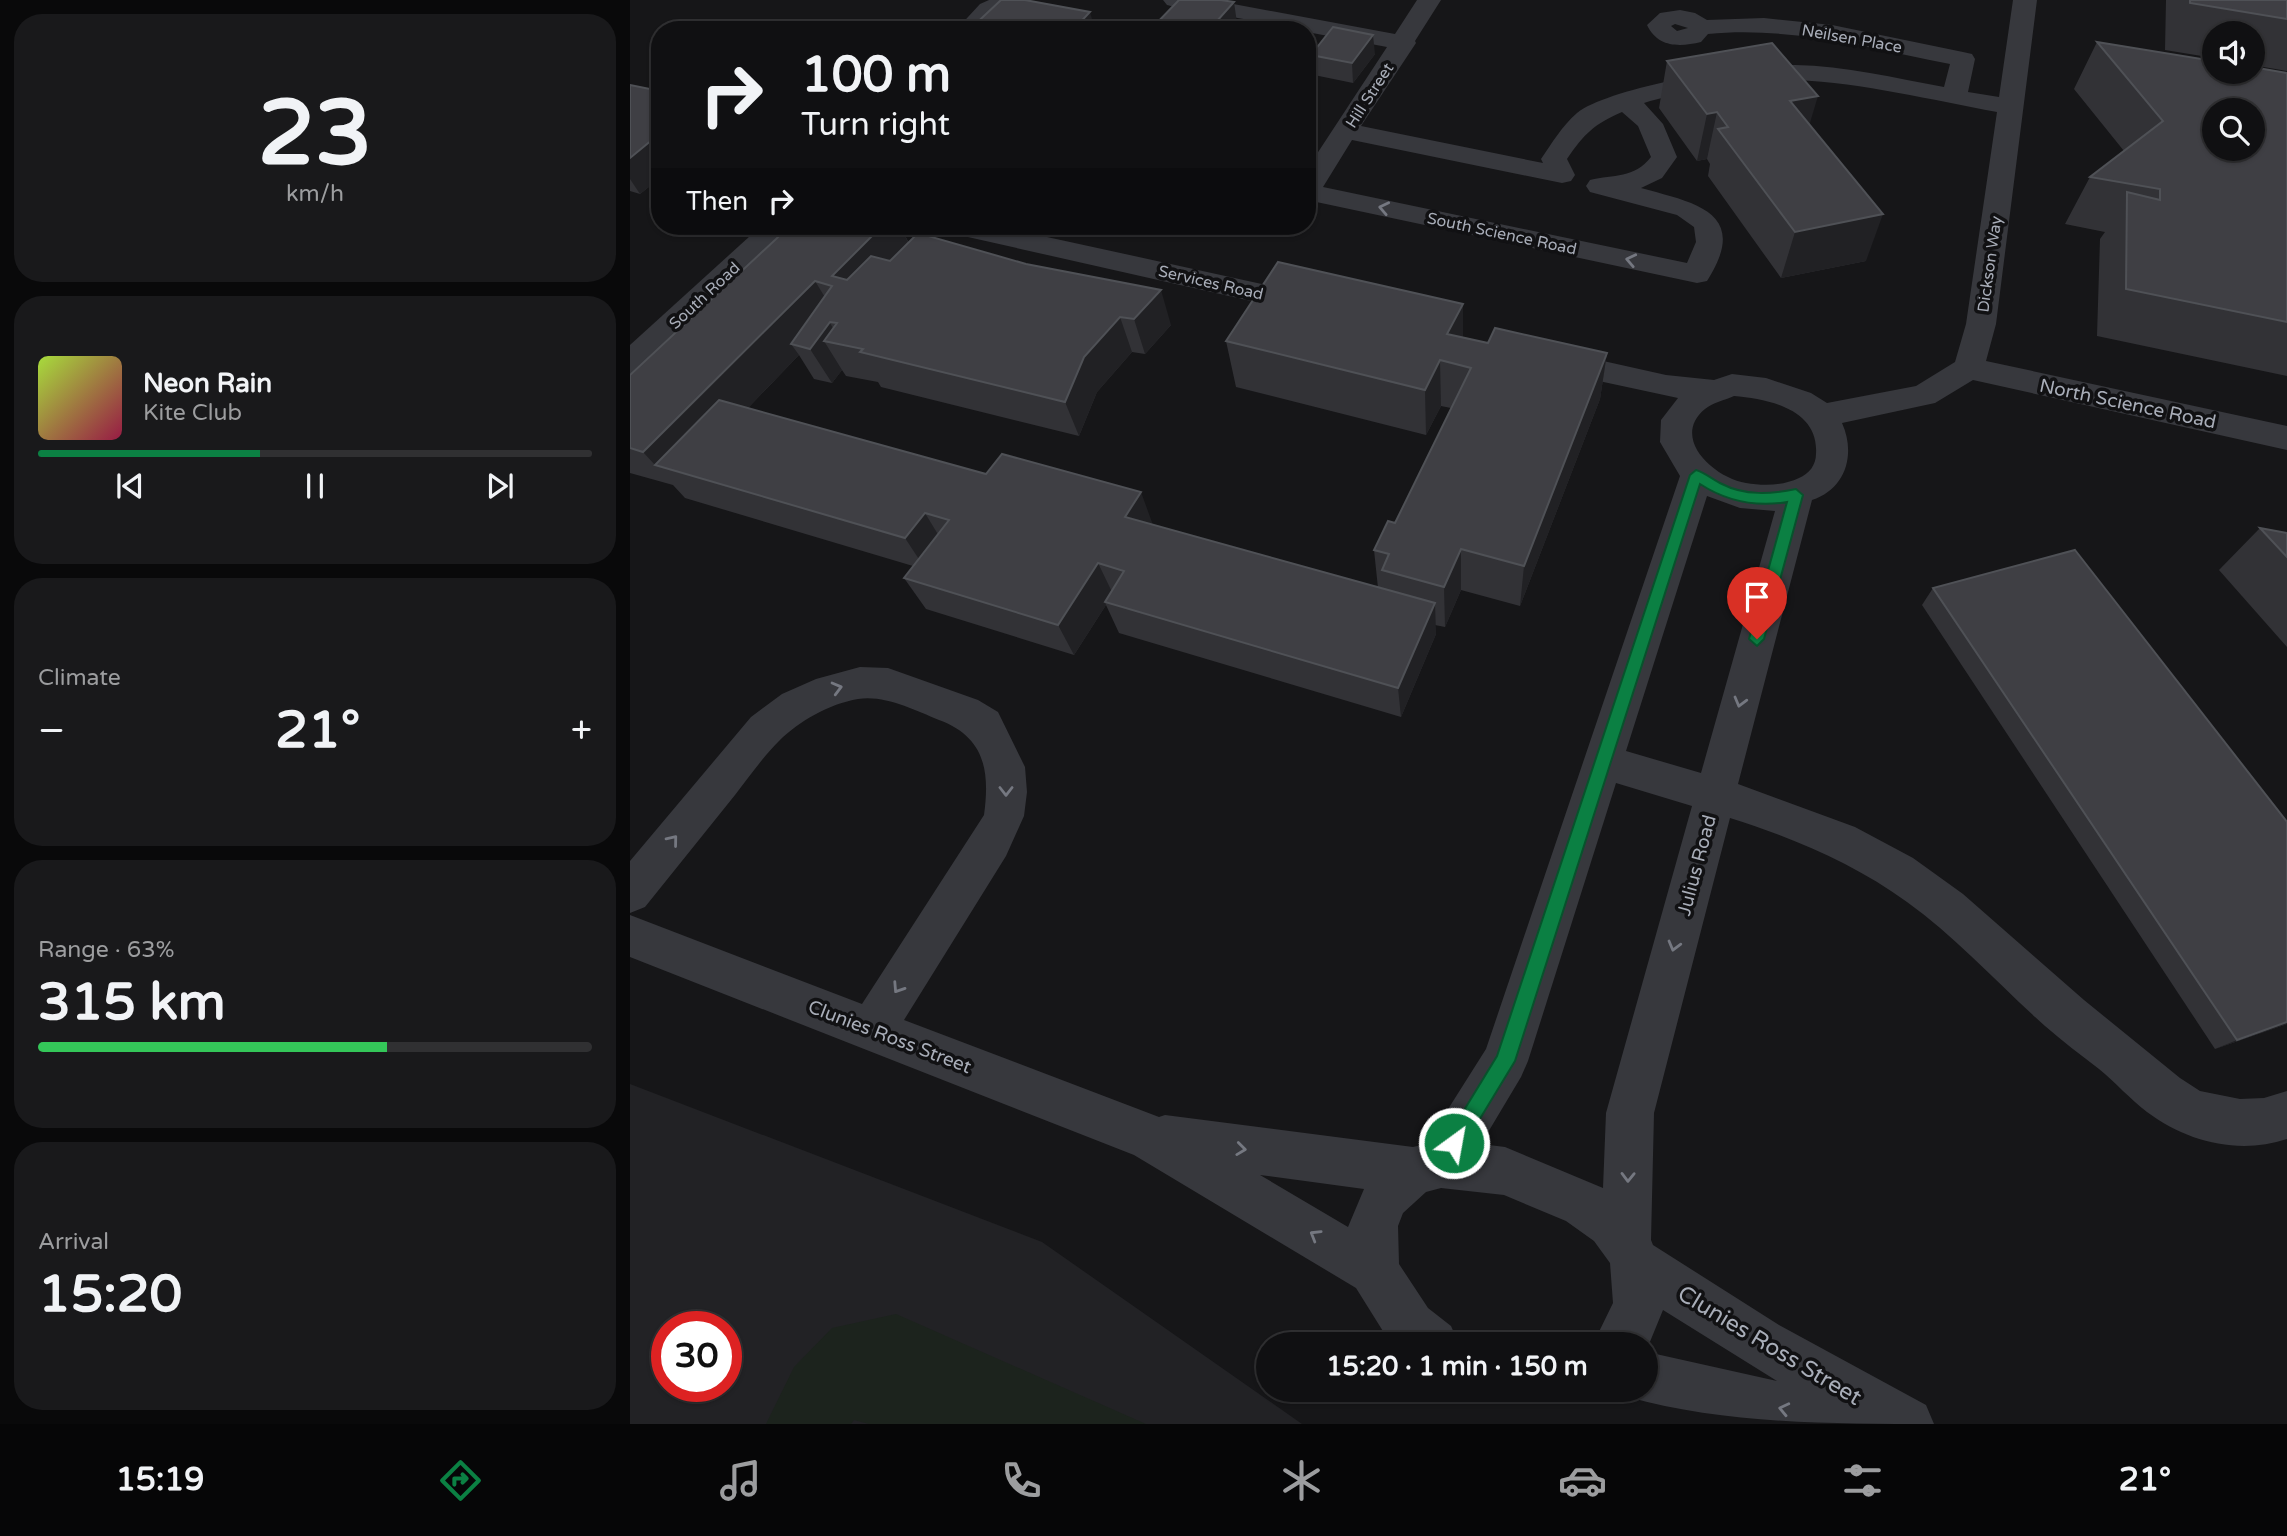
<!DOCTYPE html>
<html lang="en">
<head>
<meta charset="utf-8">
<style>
  body { margin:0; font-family:"Varela Round",sans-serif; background:#19191b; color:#f1f3f6; height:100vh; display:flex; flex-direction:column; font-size:26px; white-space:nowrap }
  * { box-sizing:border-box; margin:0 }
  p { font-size:23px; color:#9c9d9f }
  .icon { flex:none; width:38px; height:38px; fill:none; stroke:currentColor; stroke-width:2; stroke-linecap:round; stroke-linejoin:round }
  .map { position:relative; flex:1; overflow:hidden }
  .drawer { display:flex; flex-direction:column; gap:14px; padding:14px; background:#09090a; width:630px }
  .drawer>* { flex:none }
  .banner { position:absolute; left:21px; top:21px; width:665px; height:214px; border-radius:28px; box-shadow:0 2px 5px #0004,0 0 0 2px #303032; background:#101012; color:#f1f3f6; overflow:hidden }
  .fabs { position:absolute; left:1572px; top:21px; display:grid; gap:14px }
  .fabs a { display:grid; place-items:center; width:63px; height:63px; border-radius:50%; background:#101012; box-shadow:0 2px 5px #0004,0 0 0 2px #303032; font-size:35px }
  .speed { position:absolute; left:21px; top:1311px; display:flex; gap:14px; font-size:35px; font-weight:700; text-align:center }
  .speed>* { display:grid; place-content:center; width:91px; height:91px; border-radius:50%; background:#101012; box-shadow:0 2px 5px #0004,0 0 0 2px #303032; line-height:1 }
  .speed .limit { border:10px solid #d22; background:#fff; color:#111 }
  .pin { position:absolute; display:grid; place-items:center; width:60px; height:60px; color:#fff; margin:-72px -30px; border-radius:50% 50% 50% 0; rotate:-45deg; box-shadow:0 0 7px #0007 }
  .pin .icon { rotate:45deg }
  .me { position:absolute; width:77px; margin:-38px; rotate:32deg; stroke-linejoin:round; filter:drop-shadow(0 0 5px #0008) }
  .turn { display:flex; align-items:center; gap:24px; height:147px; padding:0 35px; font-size:32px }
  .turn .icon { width:91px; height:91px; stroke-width:2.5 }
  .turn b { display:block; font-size:49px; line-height:60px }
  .then { display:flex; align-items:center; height:66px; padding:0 35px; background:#0003; gap:14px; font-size:26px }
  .big { font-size:52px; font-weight:800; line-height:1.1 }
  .drawer .tile { flex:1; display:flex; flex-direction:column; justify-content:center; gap:10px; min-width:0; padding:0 24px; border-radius:28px; background:#19191b }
  .drawer .dial { align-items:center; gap:0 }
  .dial b { font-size:91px; line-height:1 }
  .song { display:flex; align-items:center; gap:21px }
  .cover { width:84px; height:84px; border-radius:10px; background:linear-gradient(135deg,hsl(80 70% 55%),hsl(340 70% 35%)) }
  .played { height:7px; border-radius:4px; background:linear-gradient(90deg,#0b8043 40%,#303032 40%) }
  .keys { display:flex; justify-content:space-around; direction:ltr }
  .heat { display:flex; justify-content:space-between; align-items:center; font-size:38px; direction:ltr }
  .charge { height:10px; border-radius:5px; background:linear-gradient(90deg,#34c759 63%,#303032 0) }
  .trip { position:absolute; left:626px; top:1332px; width:402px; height:70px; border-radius:35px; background:#101012; box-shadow:0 2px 5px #0004,0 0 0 2px #303032; font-weight:800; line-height:70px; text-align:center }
  .tab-bar { display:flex; height:112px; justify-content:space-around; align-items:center; background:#060607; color:#9c9d9f }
  .tab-bar .icon { width:49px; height:49px }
  .tab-bar .current { color:#0b8043 }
  .tab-bar b { font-size:32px; color:#f1f3f6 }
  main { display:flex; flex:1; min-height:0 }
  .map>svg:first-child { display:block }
  .built { fill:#222225; fill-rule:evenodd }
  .green { fill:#1c231d }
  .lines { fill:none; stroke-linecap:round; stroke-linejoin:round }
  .minor { fill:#37383d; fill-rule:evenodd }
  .wall { fill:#323236 }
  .shaded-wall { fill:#212124 }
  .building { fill:#3f3f44; stroke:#4f5156; stroke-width:2; fill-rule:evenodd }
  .oneway { stroke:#757881 }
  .route { fill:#0b8043; stroke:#07532c; stroke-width:2 }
  .labels { text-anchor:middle; stroke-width:7; stroke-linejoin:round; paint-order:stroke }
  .far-street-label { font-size:16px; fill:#a8adb8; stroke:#111113 }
  .street-label { font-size:19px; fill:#a8adb8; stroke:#111113 }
  .near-street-label { font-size:23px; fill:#a8adb8; stroke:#111113 }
</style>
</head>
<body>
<main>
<section class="drawer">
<div class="tile dial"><b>23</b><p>km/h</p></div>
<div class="tile">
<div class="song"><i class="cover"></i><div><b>Neon Rain</b><p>Kite Club</p></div></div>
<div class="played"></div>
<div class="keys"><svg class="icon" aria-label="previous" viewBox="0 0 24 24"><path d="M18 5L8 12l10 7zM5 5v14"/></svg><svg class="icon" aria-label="pause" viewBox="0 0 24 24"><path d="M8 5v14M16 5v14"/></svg><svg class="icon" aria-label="next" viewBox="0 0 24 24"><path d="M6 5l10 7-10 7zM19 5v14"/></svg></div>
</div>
<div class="tile"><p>Climate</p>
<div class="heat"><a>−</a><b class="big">21°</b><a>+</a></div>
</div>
<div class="tile"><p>Range · 63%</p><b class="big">315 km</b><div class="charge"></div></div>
<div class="tile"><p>Arrival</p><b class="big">15:20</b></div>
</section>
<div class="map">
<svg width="1657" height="1424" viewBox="0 0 1657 1424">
  <rect width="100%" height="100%" fill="#161618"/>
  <path class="built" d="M0,1084L412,1242L672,1424H0ZM37,1326H96V1386H37Z"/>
  <polygon class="green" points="266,1314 516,1424 239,1424 224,1420 221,1424 136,1424 164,1367 202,1328"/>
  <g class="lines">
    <g class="minor">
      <polygon points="359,0 391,0 387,5 366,14 351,30 326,30 350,4"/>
      <path d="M533,0H582L765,34L787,0H811L785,41L786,43L731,126L913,163L911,159C922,143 932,126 947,113C980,87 1122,63 1165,65C1215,66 1265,78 1314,87L1320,64C1240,48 1160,26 1078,34L1071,42C1050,47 1028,48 1017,25L1030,13L1050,10L1065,13L1077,20L1134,18L1202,25L1333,52L1342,54L1345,59L1338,92L1369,97L1383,0H1407L1366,324L1356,361L1657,426V450L1343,380L1305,403L1212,423C1226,454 1216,489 1182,500L1108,784L1225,827L1283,858L1333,894L1454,1000L1550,1078L1570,1091L1610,1099L1634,1098L1657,1091V1139C1609,1155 1557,1142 1517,1112C1500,1099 1486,1083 1469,1069C1451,1055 1432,1041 1415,1026C1369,985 1327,938 1277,902C1223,863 1163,838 1100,818L1024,1113L1021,1240L1023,1245L1149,1325L1296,1405L1304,1424C1203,1424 1094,1424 998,1397L995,1390H1017V1352L1147,1381L1033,1310L1017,1349V1344H963L983,1303L980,1263L964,1241L936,1221L874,1195L811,1188L796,1192L773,1213L768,1226L769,1264L798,1308L821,1326L829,1344H761L726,1288L504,1155L0,957V915L232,1004L354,815C360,771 355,737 309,720C284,710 256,695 228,699C199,704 169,721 149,741C133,757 119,777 105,795C75,832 45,870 15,907L0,913V861L121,717L152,694L186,679L230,667L258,668L348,700L368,712L395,767L397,792L394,816L376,856L274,1020L529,1117L535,1115L783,1147L796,1144L856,1049L1050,476L1030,442L1031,420L1048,398L913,369L909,361L913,353L924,350L1036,375L1084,380L1102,374L1136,378L1181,393L1197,403L1286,386L1325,362L1336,324L1367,112C1301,100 1234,83 1166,80C1128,78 1050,91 1014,103L1033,124L1047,157L1032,178L1011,188C1065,203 1121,212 1077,281L1067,283L677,200V169L757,47L677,32V30L545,7L537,5ZM1045,24L1058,28L1047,31L1041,26ZM992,112L1008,126L1021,157C1004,179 984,174 960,180L956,186L960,192L1047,215L1064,227L1066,242L1057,263L693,187L722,140L932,183L941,181L945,175L937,159C954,134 964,124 992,112ZM1104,396C1140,399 1189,410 1186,454C1186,465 1179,474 1169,478C1152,486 1133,486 1116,483C1084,478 1040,438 1075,409C1082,403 1095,400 1104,396ZM1077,496L1110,508L1145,511L1071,773L996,751ZM986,783L1062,806L976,1113L973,1188L875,1147L851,1144L891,1077L898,1061ZM630,1175L734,1189L718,1227Z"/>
      <polygon points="131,226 161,226 11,371 0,374 0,345"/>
      <polygon points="315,226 367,226 678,294 688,297 693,304 688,311 678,314 329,235 319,232"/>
    </g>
  </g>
  <g class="wall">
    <polygon points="1536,0 1657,0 1657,71 1622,65 1622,33 1584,33 1584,58 1535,50"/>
    <polygon points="1467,42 1657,73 1657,376 1467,336 1470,239 1475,232 1435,224 1460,177 1494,151 1444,89"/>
    <polygon points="745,54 723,83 684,75 681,55"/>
    <polygon points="1037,61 1180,125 1236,261 1151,278 1078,176 1080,164 1077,159 1067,161 1029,108"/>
    <polygon points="0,85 30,91 30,178 10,194 0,191"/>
    <polygon points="160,226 270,226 279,243 541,325 515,354 502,352 467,392 449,436 251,387 248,382 216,376 212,370 202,383 184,379 169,355 118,408 523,525 748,588 744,550 765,523 821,408 811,406 796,435 606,387 596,341 833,337 858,343 977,353 970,399 890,606 831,590 815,627 805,625 806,634 771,717 489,633 476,605 444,655 296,609 274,578 283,566 55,498 43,485 0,473 0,375"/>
    <polygon points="1630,528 1657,533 1657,647 1589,570"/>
    <polygon points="1303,588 1657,1024 1585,1049 1292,605"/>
  </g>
  <g class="shaded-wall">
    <polygon points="604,2 608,30 579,30"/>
    <polygon points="460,12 465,30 443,30"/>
    <polygon points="743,35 745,54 723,83 722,63"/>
    <polygon points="1188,96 1174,143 1160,101"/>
    <polygon points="1087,112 1077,159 1067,161 1077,114"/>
    <polygon points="28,135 30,137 30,178 10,194 0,179 0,158"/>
    <polygon points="1253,214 1236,261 1151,278 1165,232"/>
    <polygon points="252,226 270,226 282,250 222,311 202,276"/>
    <polygon points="185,281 207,317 200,323 213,345 194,341 212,370 202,383 180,349 161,344 169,355 54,474 25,465 13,452"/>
    <polygon points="531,290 541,325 515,354 504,319"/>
    <polygon points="833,304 833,350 817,334"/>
    <polygon points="490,317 502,352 467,392 449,436 435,402 454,357"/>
    <polygon points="977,353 970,399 890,606 894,566"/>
    <polygon points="810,360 811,406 796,435 795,390"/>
    <polygon points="511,492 523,525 495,517"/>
    <polygon points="295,513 315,546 296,570 275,538"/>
    <polygon points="831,549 831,590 815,627 814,587"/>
    <polygon points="468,563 483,594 475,602 476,605 444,655 428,625"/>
    <polygon points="805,603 806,634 771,717 768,688"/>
    <polygon points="1657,1022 1657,1024 1585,1049 1607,1040"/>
  </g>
  <g class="building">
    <polygon points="371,0 395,0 460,12 443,30 339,30"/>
    <polygon points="549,0 591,0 604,2 579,30 520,30"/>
    <polygon points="1560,0 1657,0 1657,19 1560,3"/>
    <polygon points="703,27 743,35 722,63 681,55"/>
    <path d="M1467,42L1584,61V72H1622V67L1657,73V322L1496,289L1497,192L1530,200V189L1460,177L1533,121ZM1584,110H1622V149H1584Z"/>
    <polygon points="1142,43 1188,96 1160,101 1253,214 1165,232 1088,129 1098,127 1087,112 1077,114 1037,61"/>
    <polygon points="0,85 30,91 30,135 28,135 0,158"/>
    <polygon points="160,226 252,226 202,276 217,280 241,256 260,261 288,233 396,264 531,290 504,319 490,317 454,357 435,402 230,352 233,349 194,341 207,323 200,322 180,349 161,344 202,286 185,281 13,452 0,448 0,375"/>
    <polygon points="648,262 833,304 817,334 858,343 865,328 977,353 894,566 831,549 814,587 752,570 759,554 744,550 758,521 765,523 841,368 810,360 795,390 596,341"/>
    <polygon points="89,400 356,474 372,454 511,492 495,517 805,603 768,688 475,602 494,571 468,563 428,625 274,578 319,520 295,513 275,538 25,465"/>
    <polygon points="1630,528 1657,533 1657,557"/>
    <polygon points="1445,550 1657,822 1657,1022 1607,1040 1303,588"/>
  </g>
  <defs><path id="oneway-chevron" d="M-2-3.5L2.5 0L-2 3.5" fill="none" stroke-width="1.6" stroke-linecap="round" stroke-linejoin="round" transform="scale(1.75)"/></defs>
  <g class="oneway">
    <use href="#oneway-chevron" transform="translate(754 208) rotate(-168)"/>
    <use href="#oneway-chevron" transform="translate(1001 260) rotate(-168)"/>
    <use href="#oneway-chevron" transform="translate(207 688) rotate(-15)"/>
    <use href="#oneway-chevron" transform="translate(1110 702) rotate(105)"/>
    <use href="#oneway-chevron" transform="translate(376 791) rotate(90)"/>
    <use href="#oneway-chevron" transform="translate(43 840) rotate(-51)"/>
    <use href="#oneway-chevron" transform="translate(1044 946) rotate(105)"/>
    <use href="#oneway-chevron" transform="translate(268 988) rotate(123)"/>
    <use href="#oneway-chevron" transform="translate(611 1149) rotate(7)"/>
    <use href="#oneway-chevron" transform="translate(998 1177) rotate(91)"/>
    <use href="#oneway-chevron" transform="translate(685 1235) rotate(-149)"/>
    <use href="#oneway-chevron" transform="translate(1154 1409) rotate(-167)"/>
  </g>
  <path class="route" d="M1066,470C1076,473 1083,480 1092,484C1115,496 1141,494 1166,489L1173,495L1134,639L1127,646L1119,639L1157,502C1126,507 1096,501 1070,484L885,1061L831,1150L824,1153L817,1150L814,1143L867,1056L1060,475Z"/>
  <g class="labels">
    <g class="far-street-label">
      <text transform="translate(1222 38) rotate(10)" y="6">Neilsen Place</text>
      <text transform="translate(739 95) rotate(-57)" y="6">Hill Street</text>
      <text transform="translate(872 233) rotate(12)" y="6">South Science Road</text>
      <text transform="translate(1359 264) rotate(-82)" y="6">Dickson Way</text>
      <text transform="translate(581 282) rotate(13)" y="6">Services Road</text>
      <text transform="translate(74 295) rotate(-43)" y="6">South Road</text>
    </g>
    <g class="street-label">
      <text transform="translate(1498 403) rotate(12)" y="7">North Science Road</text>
      <text transform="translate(1066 865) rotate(-75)" y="7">Julius Road</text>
      <text transform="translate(260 1036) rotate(21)" y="7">Clunies Ross Street</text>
    </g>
    <g class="near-street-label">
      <text transform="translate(1140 1345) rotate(31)" y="8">Clunies Ross Street</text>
    </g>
  </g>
</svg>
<div class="fabs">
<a><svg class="icon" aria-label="sound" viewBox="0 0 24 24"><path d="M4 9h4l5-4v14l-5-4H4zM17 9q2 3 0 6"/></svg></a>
<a><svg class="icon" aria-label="search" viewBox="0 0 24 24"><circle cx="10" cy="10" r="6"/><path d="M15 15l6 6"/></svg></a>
</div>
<div class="speed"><div class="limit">30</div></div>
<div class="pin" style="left:1127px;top:639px;background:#d93025"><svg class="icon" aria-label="arrive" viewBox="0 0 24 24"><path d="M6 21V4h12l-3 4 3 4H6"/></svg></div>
<svg class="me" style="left:824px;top:1143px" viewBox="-20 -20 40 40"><circle r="17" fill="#0b8043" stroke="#fff" stroke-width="3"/><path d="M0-11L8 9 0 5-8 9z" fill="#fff"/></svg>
<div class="trip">15:20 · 1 min · 150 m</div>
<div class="banner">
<div class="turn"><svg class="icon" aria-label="right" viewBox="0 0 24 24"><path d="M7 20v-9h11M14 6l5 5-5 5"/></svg><div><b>100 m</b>Turn right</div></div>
<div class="then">Then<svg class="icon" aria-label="right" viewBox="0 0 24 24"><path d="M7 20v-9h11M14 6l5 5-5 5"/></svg></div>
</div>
</div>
</main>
<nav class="tab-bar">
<b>15:19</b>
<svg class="icon current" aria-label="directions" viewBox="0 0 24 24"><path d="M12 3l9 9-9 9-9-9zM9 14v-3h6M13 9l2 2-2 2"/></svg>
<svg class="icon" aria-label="music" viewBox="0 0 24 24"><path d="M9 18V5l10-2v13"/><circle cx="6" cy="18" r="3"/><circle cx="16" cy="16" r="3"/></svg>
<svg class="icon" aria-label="phone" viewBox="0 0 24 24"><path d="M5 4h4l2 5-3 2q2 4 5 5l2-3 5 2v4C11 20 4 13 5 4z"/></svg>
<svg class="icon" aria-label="climate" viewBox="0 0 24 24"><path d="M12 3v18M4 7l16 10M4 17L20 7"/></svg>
<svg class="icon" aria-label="car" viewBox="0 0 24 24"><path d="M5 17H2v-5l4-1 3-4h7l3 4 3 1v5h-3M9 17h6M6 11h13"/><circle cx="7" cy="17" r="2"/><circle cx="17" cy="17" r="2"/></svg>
<svg class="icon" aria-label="filters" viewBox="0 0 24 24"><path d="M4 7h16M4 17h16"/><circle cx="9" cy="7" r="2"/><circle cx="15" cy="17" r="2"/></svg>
<b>21°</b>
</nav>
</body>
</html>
